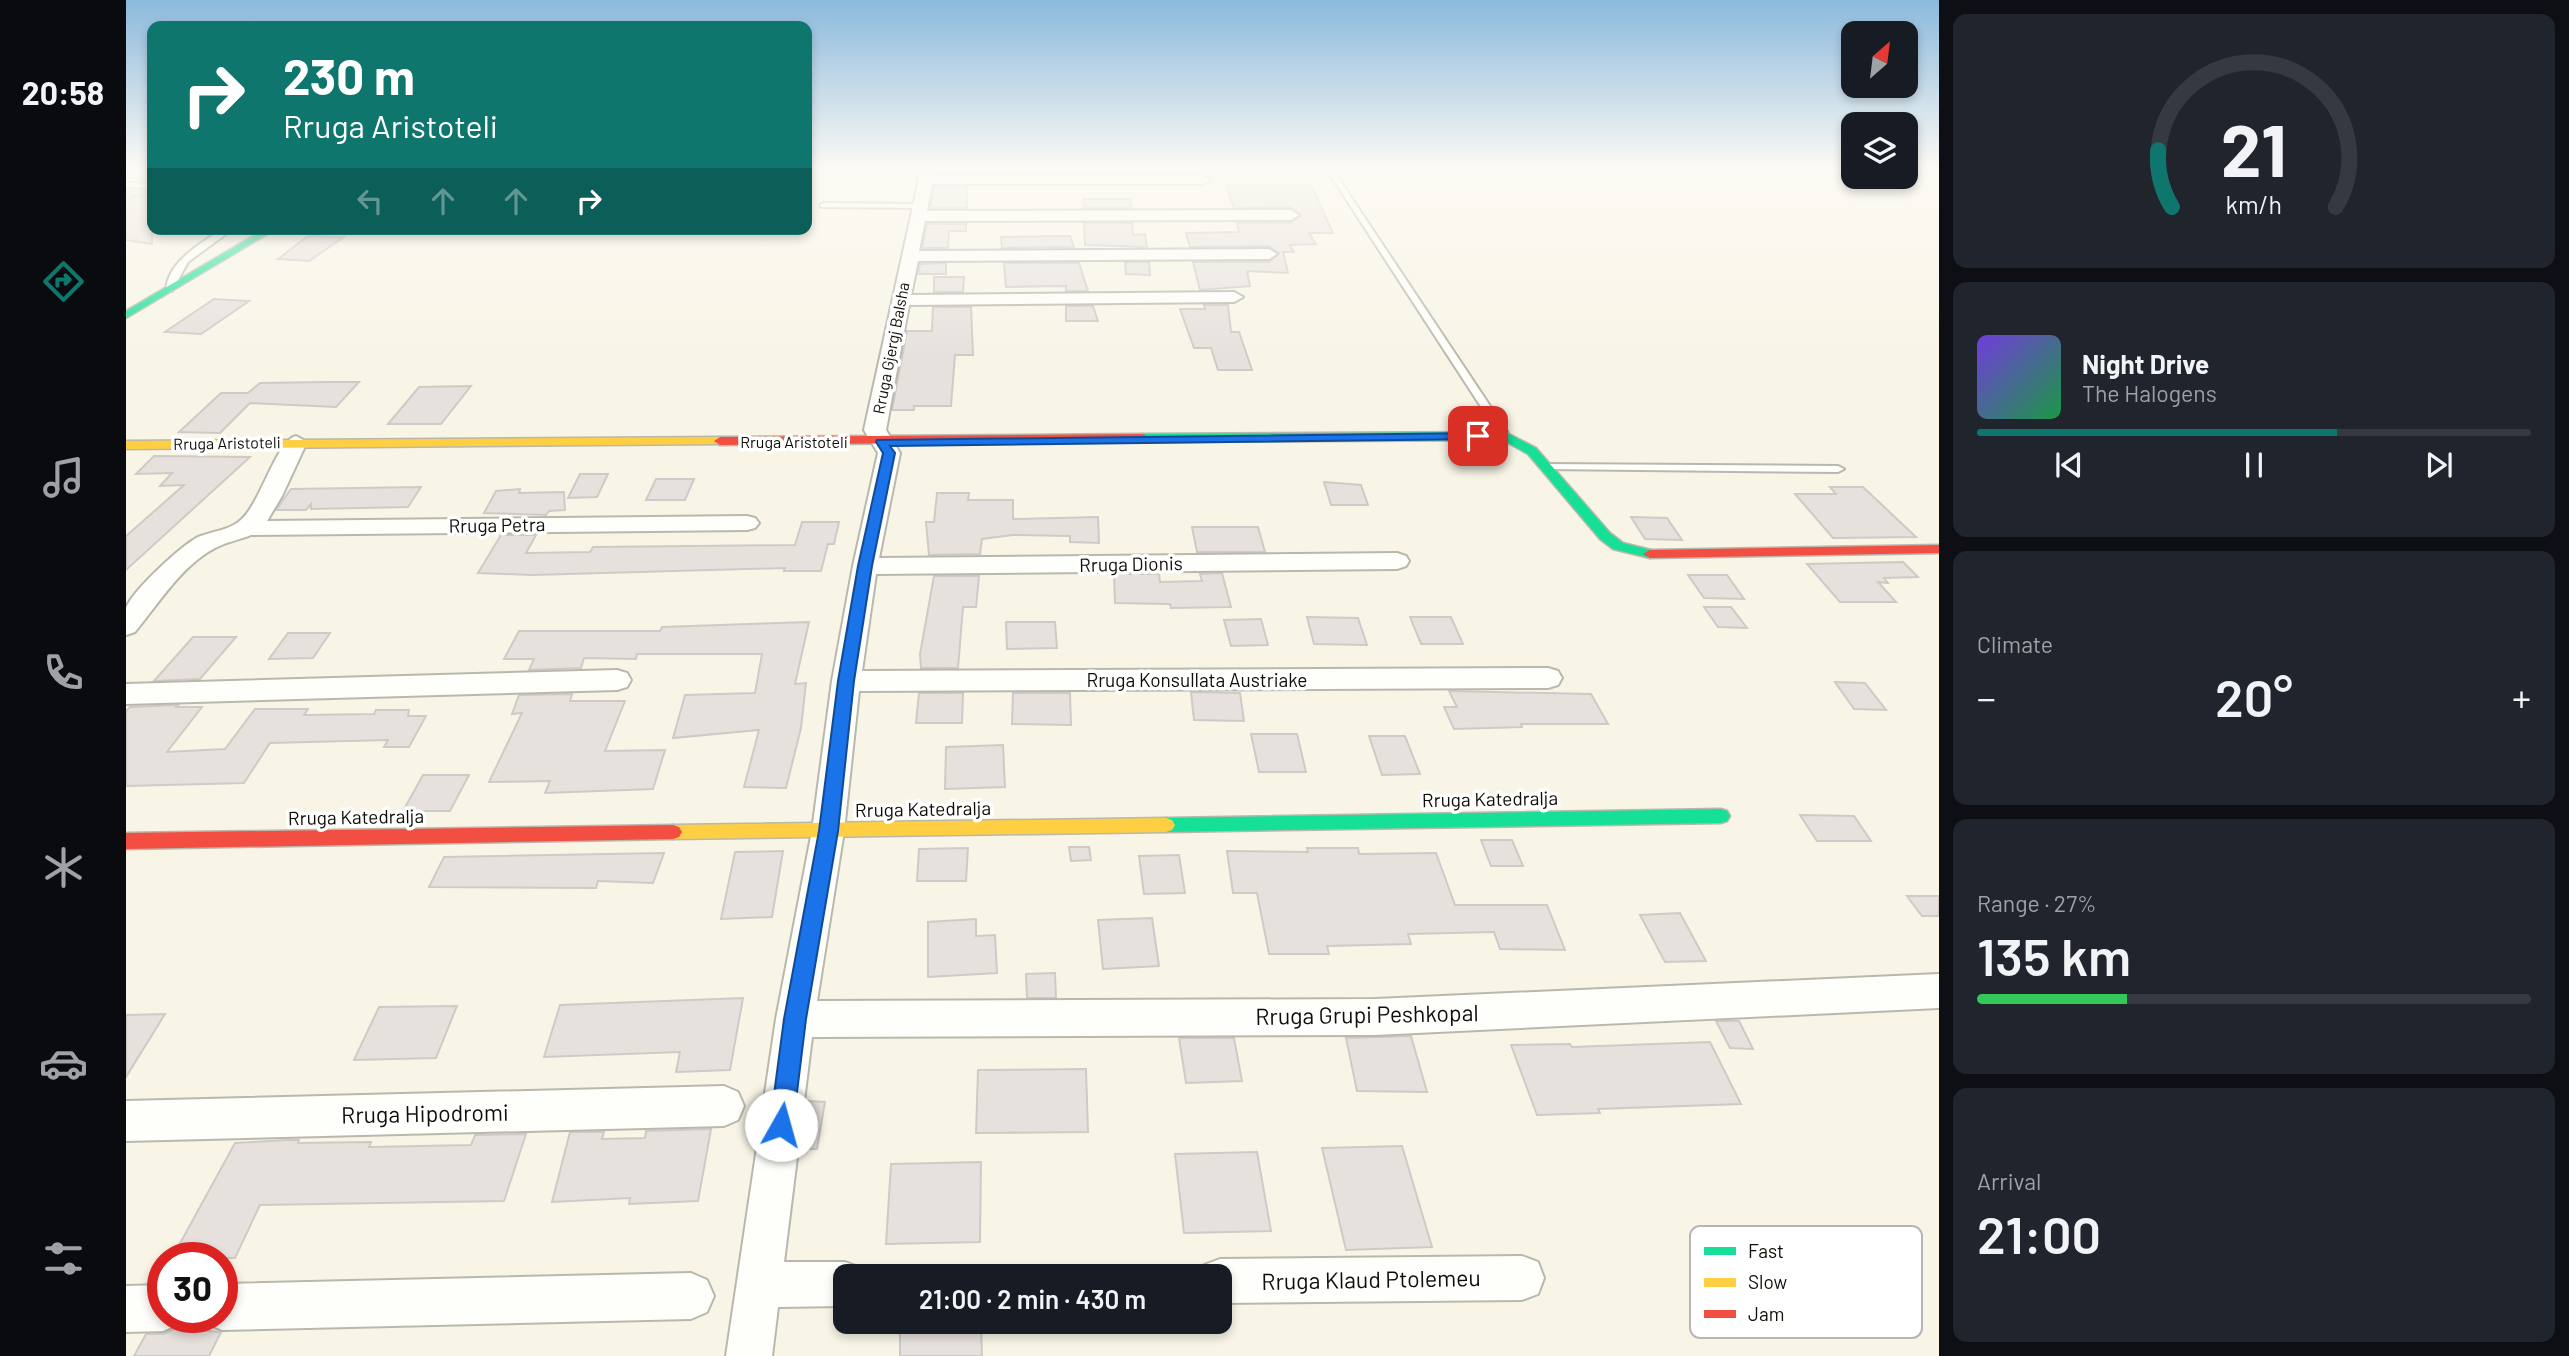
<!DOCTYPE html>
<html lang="en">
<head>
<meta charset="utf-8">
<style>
  body { margin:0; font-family:Barlow,sans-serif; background:#20242c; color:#f1f3f6; height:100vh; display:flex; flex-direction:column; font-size:26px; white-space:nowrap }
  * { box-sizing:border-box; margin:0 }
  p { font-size:23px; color:#9ea1a6 }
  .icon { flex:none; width:38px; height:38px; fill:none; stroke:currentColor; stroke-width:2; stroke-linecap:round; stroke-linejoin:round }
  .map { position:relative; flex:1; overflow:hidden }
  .panel { display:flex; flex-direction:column; gap:14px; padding:14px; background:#0d0f14; width:630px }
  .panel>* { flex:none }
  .top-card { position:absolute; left:21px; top:21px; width:665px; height:214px; border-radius:14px; box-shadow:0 4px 10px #0003; background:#0f766e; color:#fff; overflow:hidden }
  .needle { width:46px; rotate:28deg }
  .tools { position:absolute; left:1715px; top:21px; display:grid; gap:14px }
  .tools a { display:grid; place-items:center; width:77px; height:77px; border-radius:14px; background:#171b24; box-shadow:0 4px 10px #0003; font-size:35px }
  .speed { position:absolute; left:21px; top:1242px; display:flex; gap:14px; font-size:35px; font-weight:700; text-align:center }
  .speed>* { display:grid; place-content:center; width:91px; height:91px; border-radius:50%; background:#171b24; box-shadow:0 4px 10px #0003; line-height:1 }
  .speed .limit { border:10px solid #d22; background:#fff; color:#111 }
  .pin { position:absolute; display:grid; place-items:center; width:60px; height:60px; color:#fff; margin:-30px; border-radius:14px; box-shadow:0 4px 10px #0006 }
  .me { position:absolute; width:77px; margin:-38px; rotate:7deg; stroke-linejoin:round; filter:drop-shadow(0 0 5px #0008) }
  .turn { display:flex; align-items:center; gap:24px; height:147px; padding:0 21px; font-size:32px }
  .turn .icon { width:91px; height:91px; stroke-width:2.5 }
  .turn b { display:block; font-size:49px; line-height:60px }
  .lanes { display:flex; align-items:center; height:66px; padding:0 21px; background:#0003; justify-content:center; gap:35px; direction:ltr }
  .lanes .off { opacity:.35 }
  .big { font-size:52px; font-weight:600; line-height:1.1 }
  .panel .tile { flex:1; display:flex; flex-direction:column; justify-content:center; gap:10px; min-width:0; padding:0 24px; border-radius:14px; background:#20242c }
  .panel .dial { align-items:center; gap:0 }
  .dial svg { height:182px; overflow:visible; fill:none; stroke:#363941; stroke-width:7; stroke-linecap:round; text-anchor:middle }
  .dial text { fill:#f1f3f6; stroke:none }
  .song { display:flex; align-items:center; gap:21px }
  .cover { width:84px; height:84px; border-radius:10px; background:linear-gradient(135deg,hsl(260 70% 55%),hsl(140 70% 35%)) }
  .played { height:7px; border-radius:4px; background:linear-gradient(90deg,#0f766e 65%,#363941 65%) }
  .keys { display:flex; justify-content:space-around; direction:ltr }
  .heat { display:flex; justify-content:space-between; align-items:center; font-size:38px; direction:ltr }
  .charge { height:10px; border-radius:5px; background:linear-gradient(90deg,#34c759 27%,#363941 0) }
  .trip { position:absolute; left:707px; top:1264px; width:399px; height:70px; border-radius:14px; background:#171b24; box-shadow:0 4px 10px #0003; font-weight:600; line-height:70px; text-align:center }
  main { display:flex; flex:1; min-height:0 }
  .menu { display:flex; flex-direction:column; width:126px; justify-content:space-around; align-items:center; background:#090b0e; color:#9ea1a6 }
  .menu .icon { width:49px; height:49px }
  .menu .active { color:#0f766e }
  .menu b { font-size:32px; color:#f1f3f6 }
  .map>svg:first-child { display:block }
  .green { fill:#d6e0cd }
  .building { fill:#e7e1dd; stroke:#cfcac5; stroke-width:2 }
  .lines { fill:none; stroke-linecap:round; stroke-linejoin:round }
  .lane-casing { stroke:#bab8ad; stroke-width:4 }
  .street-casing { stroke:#bab8ad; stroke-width:4 }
  .fast-casing { stroke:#bab8ad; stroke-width:3 }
  .slow-casing { stroke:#bab8ad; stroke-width:3 }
  .jam-casing { stroke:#bab8ad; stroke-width:3 }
  .lane { fill:#fefefb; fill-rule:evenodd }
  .street { fill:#fefefb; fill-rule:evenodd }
  .fast { fill:#16e098; fill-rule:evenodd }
  .slow { fill:#ffcf43; fill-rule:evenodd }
  .jam { fill:#f24e42; fill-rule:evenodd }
  .route { fill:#1a73e8; stroke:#114b97; stroke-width:2 }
  .labels { text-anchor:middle; stroke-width:7; stroke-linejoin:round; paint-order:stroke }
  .far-street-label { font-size:16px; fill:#0f0d06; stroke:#fff }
  .street-label { font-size:19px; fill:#0f0d06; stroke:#fff }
  .near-street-label { font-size:23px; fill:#0f0d06; stroke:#fff }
  .key { fill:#fff; stroke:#b7b6b4; stroke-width:2 }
  .key-label { font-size:19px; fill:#0f0d06 }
</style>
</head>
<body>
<main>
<nav class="menu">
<b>20:58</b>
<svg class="icon active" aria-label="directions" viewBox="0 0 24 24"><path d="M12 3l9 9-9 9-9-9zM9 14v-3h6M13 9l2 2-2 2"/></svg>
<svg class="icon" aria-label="music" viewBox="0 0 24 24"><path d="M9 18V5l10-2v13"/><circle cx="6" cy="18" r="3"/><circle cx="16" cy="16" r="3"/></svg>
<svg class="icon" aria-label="phone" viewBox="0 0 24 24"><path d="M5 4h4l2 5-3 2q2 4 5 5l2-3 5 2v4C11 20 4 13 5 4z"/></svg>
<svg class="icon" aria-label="climate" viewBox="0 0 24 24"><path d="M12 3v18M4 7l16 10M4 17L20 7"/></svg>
<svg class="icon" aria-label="car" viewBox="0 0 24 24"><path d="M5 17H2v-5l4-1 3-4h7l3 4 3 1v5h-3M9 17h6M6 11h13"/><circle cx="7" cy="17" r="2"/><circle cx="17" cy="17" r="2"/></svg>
<svg class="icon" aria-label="filters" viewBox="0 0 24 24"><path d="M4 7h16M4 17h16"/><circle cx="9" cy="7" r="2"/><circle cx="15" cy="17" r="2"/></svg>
</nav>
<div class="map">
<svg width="1813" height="1356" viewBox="0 0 1813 1356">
  <rect width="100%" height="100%" fill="#f8f5e7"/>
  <polygon class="green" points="0,170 26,170 26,207 0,220"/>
  <g class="building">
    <polygon points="1100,185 1185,185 1207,233 1183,233 1190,244 1164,245 1168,252 1157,252 1162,273 1121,271 1124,286 1074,290 1067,262 1143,262 1153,253 1143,246 1064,247 1060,233 1113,232 1111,223 1165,223 1175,216 1165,207 1108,208"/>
    <polygon points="808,187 841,187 841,208 804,208"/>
    <polygon points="8,196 26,197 26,244 0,240 0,200"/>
    <polygon points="957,199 1005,199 1005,208 958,208"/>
    <polygon points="958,223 1006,223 1007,235 1019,234 1021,247 959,245"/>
    <polygon points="801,224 840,224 840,231 823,231 822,248 796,248"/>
    <polygon points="182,236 218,237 183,261 152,259"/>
    <polygon points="944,236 948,247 876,248 875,237"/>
    <polygon points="999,262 1023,262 1024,275 1000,274"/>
    <polygon points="820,263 820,274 792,274 794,264"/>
    <polygon points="878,263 953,263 962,291 940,291 940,286 880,287"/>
    <polygon points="808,277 838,277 837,292 808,292"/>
    <polygon points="88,299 123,301 75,334 39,332"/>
    <polygon points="1078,305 1102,305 1105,332 1113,332 1126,370 1092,370 1085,348 1068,348 1054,309 1079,309"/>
    <polygon points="940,306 967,306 972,321 940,321"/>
    <polygon points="807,307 845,307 847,355 829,355 825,406 788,406 788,410 766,410 781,331 806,331"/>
    <polygon points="202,382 233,382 210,407 124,403 94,433 53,432 95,393 122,393 134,383"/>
    <polygon points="345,386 315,424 262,424 293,387"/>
    <polygon points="28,456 124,457 0,570 0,536 58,485 34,486 46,473 10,474"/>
    <polygon points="454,474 482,474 471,497 442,498"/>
    <polygon points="530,479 568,479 559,500 520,500"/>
    <polygon points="1198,482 1235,485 1242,505 1205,505"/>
    <polygon points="295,487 282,507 185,509 185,504 180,510 150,510 165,489"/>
    <polygon points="1704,487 1737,487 1790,537 1707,538 1669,494 1710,494"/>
    <polygon points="394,489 393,493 438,492 439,510 423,511 420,515 358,513 370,491"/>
    <polygon points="811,493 843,493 842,500 887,500 887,519 972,517 973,543 944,542 944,536 887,535 856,539 854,554 803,555 800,522 808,522"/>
    <polygon points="1505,517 1541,518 1556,540 1519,539"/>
    <polygon points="676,522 713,522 708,544 702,544 695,571 658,571 659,568 406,575 352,573 375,535 410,535 400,553 464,552 467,547 669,545"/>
    <polygon points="1066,527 1132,527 1139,552 1071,552"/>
    <polygon points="1777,562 1792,577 1758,578 1762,583 1752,582 1770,602 1714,602 1681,564"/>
    <polygon points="1096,573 1105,607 1045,608 1044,604 989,603 988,574 1033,574 1034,582 1076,581 1074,574"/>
    <polygon points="1562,575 1601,575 1618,599 1578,598"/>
    <polygon points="808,576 853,576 850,607 837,607 832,668 795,668 794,654"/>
    <polygon points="1578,607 1605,607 1621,628 1592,627"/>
    <polygon points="1181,617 1232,618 1241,645 1188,644"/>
    <polygon points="1284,617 1325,617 1337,644 1295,644"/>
    <polygon points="1135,619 1142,645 1105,646 1098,620"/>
    <polygon points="683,622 669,684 680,683 675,728 660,788 618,787 633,730 547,738 559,695 629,693 636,654 511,654 510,659 458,658 455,668 403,670 408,659 378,659 393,631 534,631 536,627"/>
    <polygon points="880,622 929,622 931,648 881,649"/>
    <polygon points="162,633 204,633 187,658 143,659"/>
    <polygon points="67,637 110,637 74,679 28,681"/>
    <polygon points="1709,682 1739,683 1760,710 1728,709"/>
    <polygon points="1323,691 1465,694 1482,724 1395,724 1396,727 1328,729 1318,707 1331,707"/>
    <polygon points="1065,692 1114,693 1118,721 1068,720"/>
    <polygon points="793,693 837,693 836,723 790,723"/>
    <polygon points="887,693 944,693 945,725 886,724"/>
    <polygon points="446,694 444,701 499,701 479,751 539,750 527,789 419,793 424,781 363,782 396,713 386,714 393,695"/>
    <polygon points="52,705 50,707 76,707 41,752 99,749 129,709 182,709 178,715 248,714 250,710 283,710 282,716 300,716 283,747 258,747 262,740 144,743 118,783 0,786 0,711 4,707"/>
    <polygon points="1125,734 1171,734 1180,772 1133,772"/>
    <polygon points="1243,736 1279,736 1294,774 1256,775"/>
    <polygon points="877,745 879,787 819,789 820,747"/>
    <polygon points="297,775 343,775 324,811 277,811"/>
    <polygon points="1674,815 1728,816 1745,841 1691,841"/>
    <polygon points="1355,840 1386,840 1397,866 1365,866"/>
    <polygon points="943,847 963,847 965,860 945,861"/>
    <polygon points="842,848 840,881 791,881 793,849"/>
    <polygon points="1181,848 1232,848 1233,854 1310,853 1329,905 1421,905 1439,950 1374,949 1368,932 1282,934 1285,944 1201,946 1203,954 1143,954 1131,893 1107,893 1101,851 1182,852"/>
    <polygon points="657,851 646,917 595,919 609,852"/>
    <polygon points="538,853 527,883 472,881 470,888 303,887 318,857"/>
    <polygon points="1053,855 1059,893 1018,894 1013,856"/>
    <polygon points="1781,896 1813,896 1813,916 1796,916"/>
    <polygon points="1554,913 1580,961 1539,962 1514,915"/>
    <polygon points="1026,918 1033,966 977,969 972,920"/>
    <polygon points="850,919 850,936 869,935 871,973 802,977 802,922"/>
    <polygon points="929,973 930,998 901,998 900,974"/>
    <polygon points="617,998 604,1070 550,1072 554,1052 418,1057 434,1005"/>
    <polygon points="331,1006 310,1058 228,1060 253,1007"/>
    <polygon points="39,1014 0,1077 0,1015"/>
    <polygon points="1590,1021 1613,1021 1627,1049 1604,1048"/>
    <polygon points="1285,1036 1301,1092 1231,1091 1220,1038"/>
    <polygon points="1053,1038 1108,1038 1116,1081 1060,1083"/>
    <polygon points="1584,1042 1615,1104 1472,1109 1474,1113 1411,1115 1385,1045 1444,1044 1446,1047"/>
    <polygon points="960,1069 962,1132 850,1133 852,1070"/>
    <polygon points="681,1101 699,1102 691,1149 675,1149"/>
    <polygon points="585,1129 572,1201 503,1204 504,1198 426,1202 444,1132 478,1132 476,1139 519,1138 520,1131"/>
    <polygon points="400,1134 378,1201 134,1205 109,1258 46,1258 109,1143 160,1140 173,1140 172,1143 245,1142 243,1147 345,1145 349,1135"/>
    <polygon points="1276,1146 1306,1247 1220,1250 1196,1148"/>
    <polygon points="1131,1152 1145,1231 1058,1233 1049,1154"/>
    <polygon points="855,1162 854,1242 760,1244 765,1164"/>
    <polygon points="855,1326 856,1356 774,1356 774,1332"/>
    <polygon points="51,1328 95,1332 83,1356 8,1356 20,1334 37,1334"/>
  </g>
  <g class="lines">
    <g class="lane-casing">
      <g id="lane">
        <polygon points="1201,170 1207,170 1384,436 1383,438 1379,439 1374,436"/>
        <polygon points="0,183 26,184 26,188 0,187"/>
        <polygon points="698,203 794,204 798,206 794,208 695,207 694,205"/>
        <path d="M97,229H107L62,262L46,291H40C41,262 75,243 97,229Z"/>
        <polygon points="1421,464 1712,466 1718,469 1712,472 1417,469 1417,465"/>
      </g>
    </g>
    <g class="street-casing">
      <g id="street">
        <polygon points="795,170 809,170 808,176 1077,176 1084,180 1077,184 806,184 801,211 1165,210 1173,215 1165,220 799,221 793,251 1143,249 1151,254 1143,259 792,261 785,295 1108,292 1117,297 1108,302 783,305 760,430 774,453 753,558 1271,553 1280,556 1283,561 1280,566 1271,569 750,574 736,671 1422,668 1432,671 1436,678 1432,685 1422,688 733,691 718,831 691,1001 1249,999 1813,974 1813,1008 1249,1035 686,1037 658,1262 719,1262 735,1268 738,1276 719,1276 719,1306 652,1307 646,1356 600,1356 650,1019 686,831 706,681 727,566 752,453 738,430"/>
        <path d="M170,436L181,442L156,496L141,521L621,516L629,518L633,523L629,528L621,530L125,535C113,540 100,542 89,548C55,566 33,603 9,632L0,635C0,627 0,615 0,608C7,590 55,546 72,537C87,531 105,530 116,519C135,501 151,440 170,436Z"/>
        <polygon points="491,670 501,673 505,680 501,687 491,690 0,704 0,684"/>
        <polygon points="598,1086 612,1092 618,1106 612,1120 598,1126 0,1141 0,1101"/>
        <polygon points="1396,1256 1412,1262 1418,1278 1412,1294 1396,1300 1094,1303 1094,1276 1074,1276 1078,1265 1094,1259"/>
        <polygon points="565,1273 581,1280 588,1296 581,1312 565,1319 96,1330 80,1323 78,1318 96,1318 96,1284"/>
        <polygon points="37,1285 37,1318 56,1318 53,1324 37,1331 0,1332 0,1286"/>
      </g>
    </g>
    <g class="fast-casing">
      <g id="fast">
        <polygon points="139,229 150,229 0,318 0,311"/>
        <polygon points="1379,432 1410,448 1484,533 1497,543 1529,551 1531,554 1529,557 1524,558 1487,549 1474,539 1402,454 1377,440 1016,442 1010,438 1016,434"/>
        <polygon points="1595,809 1601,811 1604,816 1601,821 1595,823 1040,832 1034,830 1031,825 1034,820 1040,818"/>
      </g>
    </g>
    <g class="slow-casing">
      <g id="slow">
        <polygon points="594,437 600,441 598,444 0,449 0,441"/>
        <polygon points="1040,818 1046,820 1049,825 1046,830 1040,832 547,839 541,837 538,832 541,827 547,825"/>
      </g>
    </g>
    <g class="jam-casing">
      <g id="jam">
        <polygon points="1016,434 1020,435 1020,441 594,445 588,441 594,437"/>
        <polygon points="1813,545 1813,553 1524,558 1517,554 1524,550"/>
        <polygon points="547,825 553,827 556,832 553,837 547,839 0,849 0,833"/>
      </g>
    </g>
    <use href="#lane" class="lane"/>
    <use href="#street" class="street"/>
    <use href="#fast" class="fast"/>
    <use href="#slow" class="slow"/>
    <use href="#jam" class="jam"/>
  </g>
  <linearGradient id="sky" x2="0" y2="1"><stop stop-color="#8bb9dc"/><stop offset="0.47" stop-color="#fcfaf4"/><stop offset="1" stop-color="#fcfaf4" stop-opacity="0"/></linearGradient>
  <rect width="1813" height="359" fill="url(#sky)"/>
  <polygon class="route" points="1352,433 1358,436 1356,439 764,446 769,453 746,566 728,681 712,831 680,1019 667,1125 664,1133 655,1137 647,1133 644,1125 658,1019 693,831 712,681 732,566 757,453 750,442 751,440"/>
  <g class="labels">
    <g class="far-street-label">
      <text transform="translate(765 348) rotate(-79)" y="6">Rruga Gjergj Balsha</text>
      <text x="668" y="448">Rruga Aristoteli</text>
      <text transform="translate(101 443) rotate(-1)" y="6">Rruga Aristoteli</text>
    </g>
    <g class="street-label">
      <text transform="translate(371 525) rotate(-1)" y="7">Rruga Petra</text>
      <text transform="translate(1005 564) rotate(-1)" y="7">Rruga Dionis</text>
      <text x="1071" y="687">Rruga Konsullata Austriake</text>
      <text transform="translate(1364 799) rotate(-1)" y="7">Rruga Katedralja</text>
      <text transform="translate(797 809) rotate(-1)" y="7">Rruga Katedralja</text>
      <text transform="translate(230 817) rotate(-1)" y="7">Rruga Katedralja</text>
    </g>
    <g class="near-street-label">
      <text transform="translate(1241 1015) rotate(-1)" y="8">Rruga Grupi Peshkopal</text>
      <text transform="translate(299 1114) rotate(-1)" y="8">Rruga Hipodromi</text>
      <text transform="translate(1245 1280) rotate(-1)" y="8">Rruga Klaud Ptolemeu</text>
    </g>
  </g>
  <rect x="1564" y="1226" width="232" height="112" rx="10" class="key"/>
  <rect x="1578" y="1247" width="32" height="8" fill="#16e098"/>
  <rect x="1578" y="1278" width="32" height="9" fill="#ffcf43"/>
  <rect x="1578" y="1310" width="32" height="8" fill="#f24e42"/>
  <g class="key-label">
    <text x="1622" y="1258">Fast</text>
    <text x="1622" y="1289">Slow</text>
    <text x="1622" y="1321">Jam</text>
  </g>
</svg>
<div class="tools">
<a><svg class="needle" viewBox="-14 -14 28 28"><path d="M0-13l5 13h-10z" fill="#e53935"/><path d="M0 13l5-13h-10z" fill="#9ea1a6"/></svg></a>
<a><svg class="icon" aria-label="layers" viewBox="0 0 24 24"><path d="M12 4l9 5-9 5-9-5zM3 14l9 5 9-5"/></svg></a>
</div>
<div class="speed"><div class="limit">30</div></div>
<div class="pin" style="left:1352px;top:436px;background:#d93025"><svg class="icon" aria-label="arrive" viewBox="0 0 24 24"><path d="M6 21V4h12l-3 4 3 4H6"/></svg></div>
<svg class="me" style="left:655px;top:1125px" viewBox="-20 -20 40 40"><circle r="19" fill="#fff"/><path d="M0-13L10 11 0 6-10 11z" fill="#1a73e8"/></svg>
<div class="trip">21:00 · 2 min · 430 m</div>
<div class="top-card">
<div class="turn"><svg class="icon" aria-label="right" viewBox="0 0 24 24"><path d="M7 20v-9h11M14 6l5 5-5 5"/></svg><div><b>230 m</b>Rruga Aristoteli</div></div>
<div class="lanes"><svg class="icon off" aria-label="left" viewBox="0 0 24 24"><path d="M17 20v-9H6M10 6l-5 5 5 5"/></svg><svg class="icon off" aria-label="ahead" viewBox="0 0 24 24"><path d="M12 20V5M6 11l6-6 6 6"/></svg><svg class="icon off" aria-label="ahead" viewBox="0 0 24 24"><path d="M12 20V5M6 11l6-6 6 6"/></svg><svg class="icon" aria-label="right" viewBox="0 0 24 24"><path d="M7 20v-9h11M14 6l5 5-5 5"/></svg></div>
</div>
</div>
<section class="panel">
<div class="tile dial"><svg viewBox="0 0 100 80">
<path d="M14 69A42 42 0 1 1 86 69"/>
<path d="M14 69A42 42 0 0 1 8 44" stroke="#0f766e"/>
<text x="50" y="56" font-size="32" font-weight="700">21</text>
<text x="50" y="72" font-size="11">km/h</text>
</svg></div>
<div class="tile">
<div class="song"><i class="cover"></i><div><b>Night Drive</b><p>The Halogens</p></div></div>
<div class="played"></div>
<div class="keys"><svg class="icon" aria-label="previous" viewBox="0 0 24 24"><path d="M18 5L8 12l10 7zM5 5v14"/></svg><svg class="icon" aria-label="pause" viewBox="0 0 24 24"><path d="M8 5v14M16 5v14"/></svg><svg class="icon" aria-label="next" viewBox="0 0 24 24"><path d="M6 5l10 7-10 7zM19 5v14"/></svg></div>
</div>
<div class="tile"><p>Climate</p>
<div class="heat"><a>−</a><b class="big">20°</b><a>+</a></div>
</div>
<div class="tile"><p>Range · 27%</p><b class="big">135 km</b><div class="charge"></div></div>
<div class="tile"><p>Arrival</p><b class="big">21:00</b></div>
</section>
</main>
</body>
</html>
